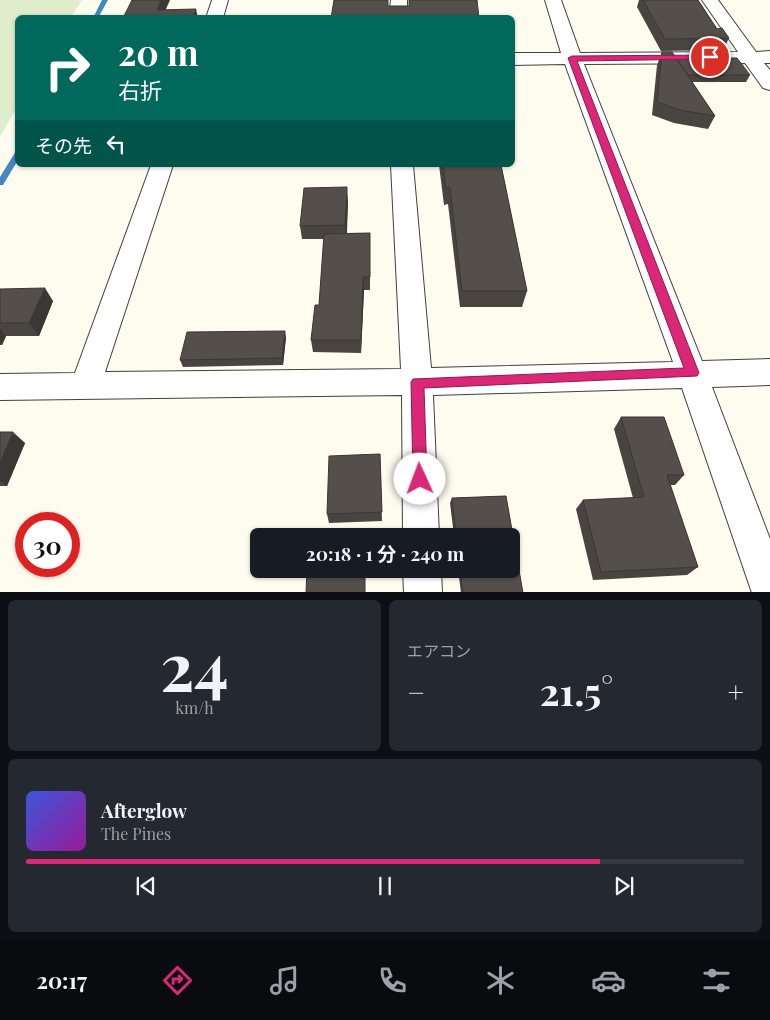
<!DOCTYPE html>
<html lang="ja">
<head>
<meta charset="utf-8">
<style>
  body { margin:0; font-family:"Playfair Display","Noto Sans JP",serif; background:#242831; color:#f1f3f6; height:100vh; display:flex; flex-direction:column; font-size:19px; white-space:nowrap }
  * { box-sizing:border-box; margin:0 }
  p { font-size:16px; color:#9ea1a6 }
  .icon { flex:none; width:28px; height:28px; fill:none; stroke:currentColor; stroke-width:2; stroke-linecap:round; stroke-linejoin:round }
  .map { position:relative; height:592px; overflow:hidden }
  .sheet { display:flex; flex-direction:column; gap:8px; padding:8px; background:#0d0f14; flex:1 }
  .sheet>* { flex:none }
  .guide { position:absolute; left:15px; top:15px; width:500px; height:152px; border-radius:8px; box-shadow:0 1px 4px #0004; background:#00695c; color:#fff; overflow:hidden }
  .speed { position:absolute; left:15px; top:512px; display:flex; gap:10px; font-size:25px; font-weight:700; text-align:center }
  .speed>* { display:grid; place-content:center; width:65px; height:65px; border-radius:50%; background:#171b24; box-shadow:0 1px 4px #0004; line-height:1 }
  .speed .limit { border:8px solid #d22; background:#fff; color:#111 }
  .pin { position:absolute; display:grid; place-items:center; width:42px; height:42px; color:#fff; margin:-21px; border:2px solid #fff; border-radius:50%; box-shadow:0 1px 5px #0007 }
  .me { position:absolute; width:55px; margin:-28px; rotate:358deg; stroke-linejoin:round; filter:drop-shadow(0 0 4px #0008) }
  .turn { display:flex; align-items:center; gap:18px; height:105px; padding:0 20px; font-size:22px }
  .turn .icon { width:65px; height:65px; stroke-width:2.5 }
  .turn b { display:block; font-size:35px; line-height:42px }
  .then { display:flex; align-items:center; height:48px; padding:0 20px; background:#0003; gap:10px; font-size:19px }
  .big { font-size:38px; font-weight:700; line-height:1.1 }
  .sheet .tile { flex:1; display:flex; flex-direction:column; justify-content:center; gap:8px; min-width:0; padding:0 18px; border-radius:8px; background:#242831 }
  .sheet .dial { align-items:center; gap:0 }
  .dial b { font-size:65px; line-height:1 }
  .song { display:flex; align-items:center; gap:15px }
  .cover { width:60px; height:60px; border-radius:8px; background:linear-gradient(135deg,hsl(230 70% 55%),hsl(300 70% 35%)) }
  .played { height:5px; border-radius:2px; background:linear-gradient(90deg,#db2777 80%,#363941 80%) }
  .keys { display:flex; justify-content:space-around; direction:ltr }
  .heat { display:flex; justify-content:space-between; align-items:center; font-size:28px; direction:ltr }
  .sheet .tiles { flex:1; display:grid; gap:8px; grid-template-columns:1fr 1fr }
  .tile:last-child { grid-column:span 2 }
  .trip { position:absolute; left:250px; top:528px; width:270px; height:50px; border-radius:8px; background:#171b24; box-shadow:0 1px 4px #0004; font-weight:700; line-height:50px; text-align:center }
  .tabs { display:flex; height:80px; justify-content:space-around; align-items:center; background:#090b0e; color:#9ea1a6 }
  .tabs .icon { width:35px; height:35px }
  .tabs .on { color:#db2777 }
  .tabs b { font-size:22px; color:#f1f3f6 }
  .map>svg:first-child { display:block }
  .pitch { fill:#dfedcc }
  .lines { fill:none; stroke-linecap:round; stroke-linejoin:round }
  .stream { fill:#4586c0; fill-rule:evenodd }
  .minor-casing { stroke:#404040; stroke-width:2 }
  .minor { fill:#fff; fill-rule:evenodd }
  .wall { fill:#484440 }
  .shaded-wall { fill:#3b3734 }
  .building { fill:#544f4a; stroke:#3b3734 }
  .route { fill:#db2777; stroke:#8e194d }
</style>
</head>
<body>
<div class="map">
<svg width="770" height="593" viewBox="0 0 770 593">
  <rect width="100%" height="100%" fill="#fdfcee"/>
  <polygon class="pitch" points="0,0 82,0 71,17 18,18 17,107 0,136"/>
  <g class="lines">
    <g class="stream">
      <polygon points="102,0 108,0 98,18 93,18"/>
      <polygon points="16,151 18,151 18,160 3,185 0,185 0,177"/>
    </g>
    <g class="minor-casing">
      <g id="minor">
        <polygon points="212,0 228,0 223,18 206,18"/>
        <polygon points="391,0 407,0 407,18 389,18"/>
        <polygon points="545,0 561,0 580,53 738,52 702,0 718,0 756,52 770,51 770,63 764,63 770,70 770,90 763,88 745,63 584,64 702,361 770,359 770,385 712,387 770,539 770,593 752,593 682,388 433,395 439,536 403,536 402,395 0,400 0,374 75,373 151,165 173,165 105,372 401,369 391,165 413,165 431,368 673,362 565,64 512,65 512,53 561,53"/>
        <polygon points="403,569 441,569 442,593 404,593"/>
      </g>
    </g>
    <use href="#minor" class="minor"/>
  </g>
  <g class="wall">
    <polygon points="639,0 698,0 717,29 729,38 723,50 661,51 637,7"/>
    <polygon points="662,52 676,58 750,75 746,82 692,82 715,116 708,129 674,123 652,115 657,65"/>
    <polygon points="439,165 501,165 527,291 522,307 460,307 448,204 444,205"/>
    <polygon points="348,201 347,233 370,233 370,290 364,290 361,353 313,352 311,340 319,305 324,239 302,239 300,226"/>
    <polygon points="0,289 53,301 39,336 6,336 2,345 0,345"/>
    <polygon points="286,337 283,365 183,367 180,360"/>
    <polygon points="621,417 684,475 675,485 670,485 698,567 687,575 593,580 576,509 583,500 633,498 614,429"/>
    <polygon points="0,432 25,443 7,486 0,486"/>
    <polygon points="380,454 382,521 329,523 327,514"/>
    <polygon points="506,496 523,593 461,593 458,569 511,569 511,536 454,536 450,503 452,498"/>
  </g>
  <g class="shaded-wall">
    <polygon points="161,0 170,0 162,18 157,10"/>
    <polygon points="196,9 198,18 193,18"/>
    <polygon points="347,187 348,201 346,239 345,225"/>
    <polygon points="363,277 364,290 361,353 361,340"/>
    <polygon points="45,288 53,301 39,336 29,323"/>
    <polygon points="0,328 6,336 2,345 0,343"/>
    <polygon points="285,331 286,337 283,365 282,358"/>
    <polygon points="13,432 25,443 7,486 0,481 0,463"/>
  </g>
  <g class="building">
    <polygon points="132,0 161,0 157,10 196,9 193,18 123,18"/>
    <polygon points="334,0 388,0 388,6 409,6 409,0 477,0 479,18 331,18"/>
    <polygon points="643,0 698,0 717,29 722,28 729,38 665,39"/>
    <polygon points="662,52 672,52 715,116 680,110 657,102"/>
    <polygon points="676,58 737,58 750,75 688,75"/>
    <polygon points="443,165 501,165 527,291 462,291 450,188 446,188"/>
    <polygon points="347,187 345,225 300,226 304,188"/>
    <polygon points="370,233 370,277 363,277 361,340 311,340 315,305 319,305 324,234"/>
    <polygon points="45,288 29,323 0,323 0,289"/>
    <polygon points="285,331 282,358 180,360 187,332"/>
    <polygon points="621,417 664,417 684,475 667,475 698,567 601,572 583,500 644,497"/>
    <polygon points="0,432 13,432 0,463"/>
    <polygon points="380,454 382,512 327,514 329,456"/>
    <polygon points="506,496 523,593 463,593 460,569 511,569 511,536 456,536 452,498"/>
    <polygon points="307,569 365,569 365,593 306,593"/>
  </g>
  <polygon class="route" points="710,55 712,55 712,59 577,61 699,373 697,376 424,388 427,479 425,483 420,485 415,483 413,479 411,382 413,379 684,368 568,58 572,56"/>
</svg>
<div class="speed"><div class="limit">30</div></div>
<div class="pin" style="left:710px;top:57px;background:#d93025"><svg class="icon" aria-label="arrive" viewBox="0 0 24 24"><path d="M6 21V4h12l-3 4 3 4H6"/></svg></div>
<svg class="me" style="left:420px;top:479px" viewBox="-20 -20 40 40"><circle r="19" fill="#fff"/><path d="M0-13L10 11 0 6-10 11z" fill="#db2777"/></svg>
<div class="trip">20:18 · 1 分 · 240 m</div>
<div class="guide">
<div class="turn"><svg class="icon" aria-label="right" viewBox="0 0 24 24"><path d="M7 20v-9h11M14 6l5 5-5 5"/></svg><div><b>20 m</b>右折</div></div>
<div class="then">その先<svg class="icon" aria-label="left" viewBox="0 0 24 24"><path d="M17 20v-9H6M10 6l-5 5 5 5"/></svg></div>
</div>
</div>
<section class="sheet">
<div class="tiles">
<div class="tile dial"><b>24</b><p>km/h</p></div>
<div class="tile"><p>エアコン</p>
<div class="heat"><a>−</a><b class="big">21.5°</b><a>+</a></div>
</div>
<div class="tile">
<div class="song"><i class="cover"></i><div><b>Afterglow</b><p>The Pines</p></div></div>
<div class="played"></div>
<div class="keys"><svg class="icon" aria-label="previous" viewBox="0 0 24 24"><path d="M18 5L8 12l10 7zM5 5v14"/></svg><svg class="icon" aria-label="pause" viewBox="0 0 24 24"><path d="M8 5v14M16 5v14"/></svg><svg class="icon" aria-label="next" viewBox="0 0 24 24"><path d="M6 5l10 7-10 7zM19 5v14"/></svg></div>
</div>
</div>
</section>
<nav class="tabs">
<b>20:17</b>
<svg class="icon on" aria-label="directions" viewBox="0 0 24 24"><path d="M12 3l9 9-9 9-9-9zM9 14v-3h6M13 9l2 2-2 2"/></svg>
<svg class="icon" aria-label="music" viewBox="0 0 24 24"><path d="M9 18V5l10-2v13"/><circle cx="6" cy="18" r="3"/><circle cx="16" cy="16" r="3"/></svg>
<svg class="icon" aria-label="phone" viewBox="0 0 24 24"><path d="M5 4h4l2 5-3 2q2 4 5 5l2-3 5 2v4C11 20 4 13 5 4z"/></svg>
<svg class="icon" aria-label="climate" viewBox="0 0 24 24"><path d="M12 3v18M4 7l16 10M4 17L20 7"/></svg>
<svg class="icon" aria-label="car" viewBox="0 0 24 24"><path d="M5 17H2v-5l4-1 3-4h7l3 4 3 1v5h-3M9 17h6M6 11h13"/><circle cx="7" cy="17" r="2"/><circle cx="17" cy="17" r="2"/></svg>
<svg class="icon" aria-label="filters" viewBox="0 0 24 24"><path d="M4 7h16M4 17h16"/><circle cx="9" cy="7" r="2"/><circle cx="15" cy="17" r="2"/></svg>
</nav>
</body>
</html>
